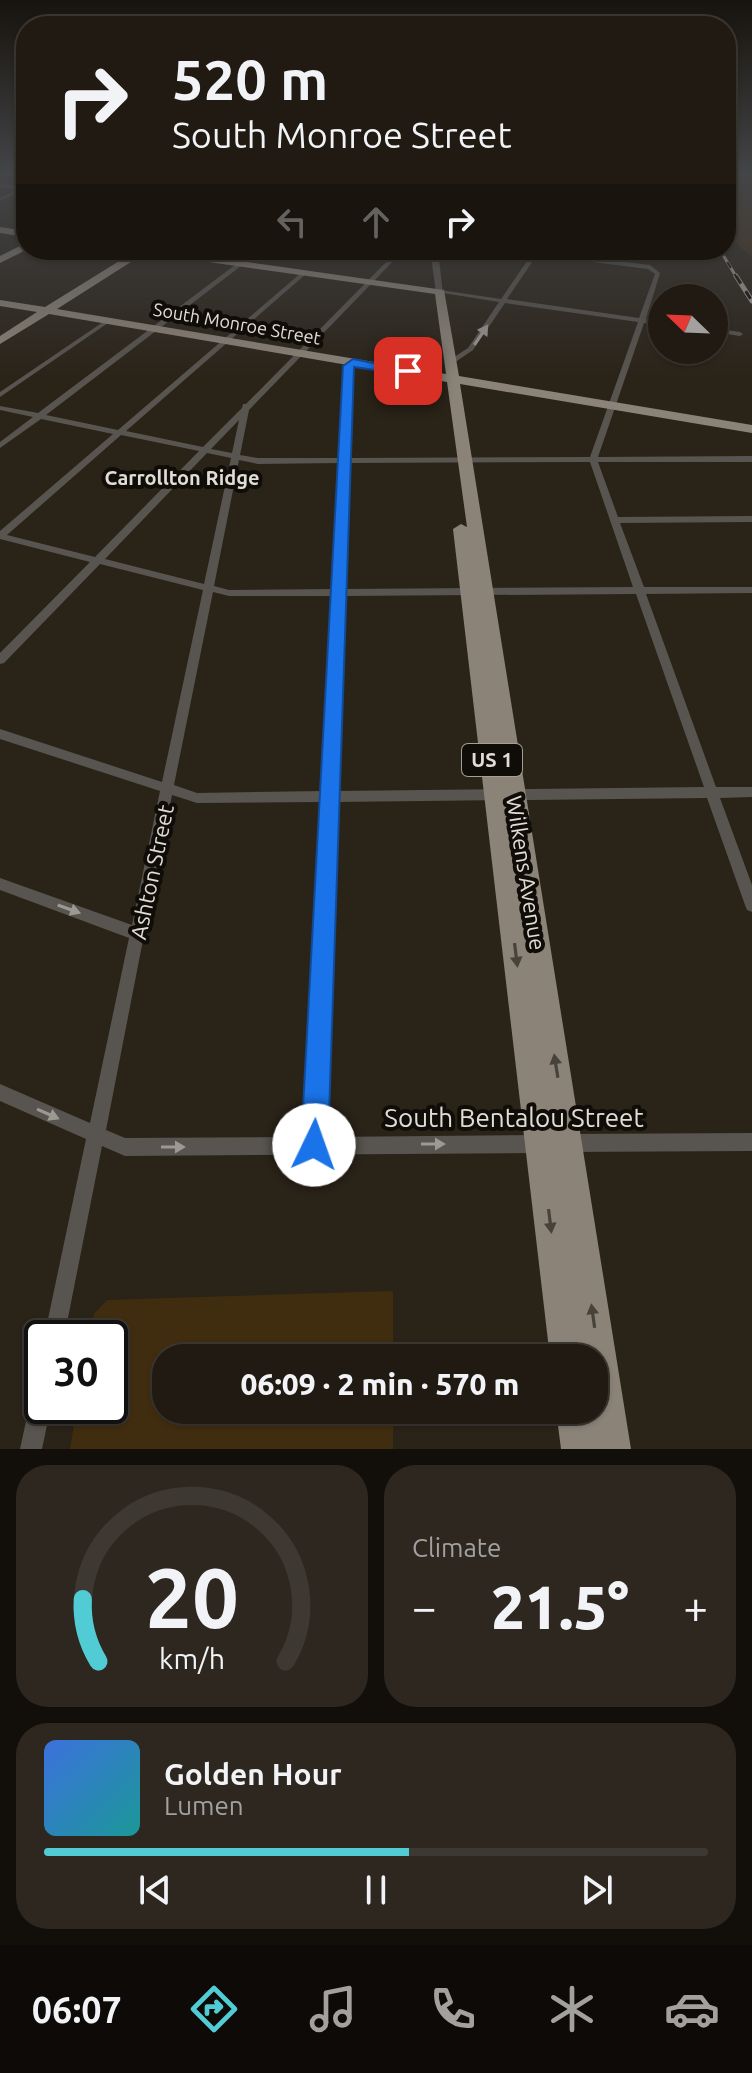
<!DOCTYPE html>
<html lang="en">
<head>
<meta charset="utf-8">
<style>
  body { margin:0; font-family:Ubuntu,sans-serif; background:#2d2720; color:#f1f3f6; height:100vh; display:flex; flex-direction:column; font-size:30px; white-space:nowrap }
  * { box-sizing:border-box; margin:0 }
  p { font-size:26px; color:#a2a19f }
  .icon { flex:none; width:44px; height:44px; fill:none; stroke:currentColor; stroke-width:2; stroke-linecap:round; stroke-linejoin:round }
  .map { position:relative; height:1449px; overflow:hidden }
  .panel { display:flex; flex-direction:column; gap:16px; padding:16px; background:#120e0a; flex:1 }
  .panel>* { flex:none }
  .guide { position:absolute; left:16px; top:16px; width:720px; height:244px; border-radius:32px; box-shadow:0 2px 6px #0004,0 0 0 2px #3d3832; background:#201a12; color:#f1f3f6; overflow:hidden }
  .needle { width:52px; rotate:293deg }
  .controls { position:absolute; left:648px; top:284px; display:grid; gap:16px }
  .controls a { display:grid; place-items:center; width:80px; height:80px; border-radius:50%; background:#201a12; box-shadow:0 2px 6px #0004,0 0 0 2px #3d3832; font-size:40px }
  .speed { position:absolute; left:24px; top:1320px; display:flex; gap:16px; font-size:40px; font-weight:700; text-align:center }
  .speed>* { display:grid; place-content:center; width:104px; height:104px; border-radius:50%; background:#201a12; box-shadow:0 2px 6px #0004,0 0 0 2px #3d3832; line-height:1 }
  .speed .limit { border:4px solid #111; border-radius:12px; background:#fff; color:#111 }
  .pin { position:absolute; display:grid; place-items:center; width:68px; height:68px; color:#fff; margin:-34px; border-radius:16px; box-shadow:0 4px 12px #0006 }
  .me { position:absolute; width:88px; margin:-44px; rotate:3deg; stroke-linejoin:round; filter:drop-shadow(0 0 6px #0008) }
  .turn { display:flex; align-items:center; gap:28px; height:168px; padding:0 24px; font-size:36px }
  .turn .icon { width:104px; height:104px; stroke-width:2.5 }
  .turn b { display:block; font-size:56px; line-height:68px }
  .lanes { display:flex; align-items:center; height:76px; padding:0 24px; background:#0003; justify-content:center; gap:40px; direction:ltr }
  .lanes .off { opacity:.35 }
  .big { font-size:60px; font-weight:800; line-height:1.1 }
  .panel .card { flex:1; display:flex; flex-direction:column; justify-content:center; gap:12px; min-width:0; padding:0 28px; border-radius:32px; background:#2d2720 }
  .panel .dial { align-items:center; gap:0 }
  .dial svg { height:208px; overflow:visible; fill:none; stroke:#3d3832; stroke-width:7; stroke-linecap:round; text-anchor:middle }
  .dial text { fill:#f1f3f6; stroke:none }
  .song { display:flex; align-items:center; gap:24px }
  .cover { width:96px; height:96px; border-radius:12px; background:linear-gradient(135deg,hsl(220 70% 55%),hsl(180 70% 35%)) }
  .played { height:8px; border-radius:4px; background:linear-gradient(90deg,#51ccd4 55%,#3d3832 55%) }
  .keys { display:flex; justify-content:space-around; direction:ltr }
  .heat { display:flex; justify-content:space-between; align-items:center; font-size:44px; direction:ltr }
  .panel .tiles { flex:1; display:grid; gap:16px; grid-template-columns:1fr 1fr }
  .card:last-child { grid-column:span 2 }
  .trip { position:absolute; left:152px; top:1344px; width:456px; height:80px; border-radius:32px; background:#201a12; box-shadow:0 2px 6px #0004,0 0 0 2px #3d3832; font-weight:800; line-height:80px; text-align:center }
  .menu { display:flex; height:128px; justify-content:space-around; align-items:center; background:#0d0a07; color:#a2a19f }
  .menu .icon { width:56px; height:56px }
  .menu .selected { color:#51ccd4 }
  .menu b { font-size:36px; color:#f1f3f6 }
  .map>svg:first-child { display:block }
  .green { fill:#402d10 }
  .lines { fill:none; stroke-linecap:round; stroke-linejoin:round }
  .minor { fill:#58544f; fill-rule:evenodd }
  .tertiary { fill:#58544f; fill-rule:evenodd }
  .primary { fill:#8b8378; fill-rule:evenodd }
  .rail-far1-casing { stroke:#aba69e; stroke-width:3 }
  .rail-casing { stroke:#aba69e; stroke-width:5 }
  .rail-far1 { stroke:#100d08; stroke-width:2; stroke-dasharray:7; stroke-linecap:butt }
  .rail { stroke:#100d08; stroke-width:3; stroke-dasharray:9; stroke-linecap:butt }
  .oneway { fill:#9c9892 }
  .oneway2 { fill:#47423a }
  .route { fill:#1a73e8; stroke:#114b97; stroke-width:2 }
  .labels { text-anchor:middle; stroke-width:8; stroke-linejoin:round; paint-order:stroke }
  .far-street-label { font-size:18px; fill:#e1dcd5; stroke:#100d08 }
  .far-neighbourhood-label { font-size:20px; font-weight:bold; fill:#e1dcd5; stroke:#100d08 }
  .shield { fill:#100d08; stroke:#a29e98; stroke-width:2 }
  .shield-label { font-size:20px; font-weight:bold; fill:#e1dcd5 }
  .street-label { font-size:22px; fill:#e1dcd5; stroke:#100d08 }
  .near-street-label { font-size:26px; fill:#e1dcd5; stroke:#100d08 }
</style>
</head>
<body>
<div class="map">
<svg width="752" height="1449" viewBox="0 0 752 1449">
  <rect width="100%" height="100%" fill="#2a2318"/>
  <g class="green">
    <polygon points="726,175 752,175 752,257 726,234"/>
    <polygon points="393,1291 393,1358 166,1358 166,1410 393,1410 393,1449 70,1449 77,1406 110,1406 110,1338 89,1338 94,1314 107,1300"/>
  </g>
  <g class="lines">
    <g class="minor">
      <polygon points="26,186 26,189 0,201 0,198"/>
      <path d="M255,250H262L46,415L118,430L302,272H306V274L126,431L203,447L242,408L243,404H246L398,250H404L249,410L240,455L258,458H341L345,366L353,360L357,362L353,366L349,458L590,457L638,322L505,303L473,350L451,365L447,363L448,361L468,348L499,302L437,292L440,290L501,299L532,254L511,250H540L539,251L650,265L660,273L646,319L662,321V325L644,323L598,457L752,456V462H598L618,517L752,516V522L620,523L644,587H752V593L646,594L716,787H752V797L720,798L752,885V912L747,910L745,905L707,798L336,802L323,1137L541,1135L547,1138L550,1144L547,1150L541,1153L125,1156L102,1146L64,1338H44L86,1139L0,1101V1084L90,1123L129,938L0,890V878L132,925L160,791L0,739V729L162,782L203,590L100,564L4,663L0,664V653L90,562L0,539V531L113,434L41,419L0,448V442L33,417L0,410V406L38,413ZM537,255L648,269L655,274L639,318L507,299ZM239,420L232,453L211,449ZM121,435L199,451L95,557L7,535ZM207,453L231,458L204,584L105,559ZM239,460L258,464L340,463L334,589L229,590L214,586ZM590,462L633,587L344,589L349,463ZM213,592L229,596H333L323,791L197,793L174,785ZM636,594L704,787L336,791L344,596ZM172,795L197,803L323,802L306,1137L125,1138L106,1130L143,940L146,935L145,932Z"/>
      <polygon points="106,320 111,321 0,397 0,392"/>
      <polygon points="714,328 740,332 743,334 740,336 714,332"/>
      <polygon points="752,1133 752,1151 568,1152 562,1149 559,1143 562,1137 568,1134"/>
      <polygon points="42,1387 42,1406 51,1406 42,1449 20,1449 31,1398 35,1391"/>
    </g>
    <g class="tertiary">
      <polygon points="0,183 26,187 26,191 0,187"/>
      <polygon points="430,250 438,250 443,294 436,292"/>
    </g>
    <g class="primary">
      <polygon points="0,227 26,231 26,237 0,233"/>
      <polygon points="26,243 26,250 0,263 0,256"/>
      <path d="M137,250H163L444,290L459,376L752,425V433L460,384L631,1449H561L556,1410H594V1358H550L453,529L461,524L467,527L447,382L49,314L0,344V336L37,312L0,306V300L45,307ZM145,253L435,294L446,374L57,309Z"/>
    </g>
    <g class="rail-far1-casing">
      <polyline id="rail-far1" points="720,250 737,278"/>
    </g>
    <g class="rail-casing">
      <polyline id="rail" points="736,276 752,301"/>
    </g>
    <use href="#rail-far1" class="rail-far1"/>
    <use href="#rail" class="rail"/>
  </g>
  <defs><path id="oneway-solid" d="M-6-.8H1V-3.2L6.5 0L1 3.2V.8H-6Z" transform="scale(2)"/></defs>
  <g class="oneway">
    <use href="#oneway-solid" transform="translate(481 335) rotate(-56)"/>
    <use href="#oneway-solid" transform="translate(69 909) rotate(20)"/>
    <use href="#oneway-solid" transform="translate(48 1114) rotate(24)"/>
    <use href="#oneway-solid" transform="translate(433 1144)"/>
    <use href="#oneway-solid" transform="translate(173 1147)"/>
  </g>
  <g class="oneway2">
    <use href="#oneway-solid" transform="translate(516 955) rotate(83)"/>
    <use href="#oneway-solid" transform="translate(556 1066) rotate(-99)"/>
    <use href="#oneway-solid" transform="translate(550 1221) rotate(83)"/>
    <use href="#oneway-solid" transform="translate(593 1316) rotate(-98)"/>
  </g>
  <linearGradient id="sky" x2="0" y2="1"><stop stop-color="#17130d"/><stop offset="0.46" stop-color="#444548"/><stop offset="1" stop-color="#444548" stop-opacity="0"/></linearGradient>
  <rect width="752" height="378" fill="url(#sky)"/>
  <polygon class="route" points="353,359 413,371 408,375 354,367 328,1145 324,1155 314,1159 305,1155 301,1145 343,366"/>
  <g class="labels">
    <g class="far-street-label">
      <text transform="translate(237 324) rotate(10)" y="6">South Monroe Street</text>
    </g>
    <g class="far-neighbourhood-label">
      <text x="182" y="485">Carrollton Ridge</text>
    </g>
    <rect class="shield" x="462" y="744" width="60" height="32" rx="6"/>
    <g class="shield-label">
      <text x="492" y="767">US 1</text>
    </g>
    <g class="street-label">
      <text transform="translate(152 872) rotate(-78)" y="8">Ashton Street</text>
      <text transform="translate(526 873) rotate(81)" y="8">Wilkens Avenue</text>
    </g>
    <g class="near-street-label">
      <text x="514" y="1127">South Bentalou Street</text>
    </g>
  </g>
</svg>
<div class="controls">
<a><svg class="needle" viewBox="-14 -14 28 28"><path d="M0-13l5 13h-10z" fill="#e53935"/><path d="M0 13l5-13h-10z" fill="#a2a19f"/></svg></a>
</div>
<div class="speed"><div class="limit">30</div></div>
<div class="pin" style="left:408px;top:371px;background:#d93025"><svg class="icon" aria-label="arrive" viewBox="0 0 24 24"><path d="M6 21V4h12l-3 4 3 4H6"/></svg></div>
<svg class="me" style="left:314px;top:1145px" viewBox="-20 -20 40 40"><circle r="19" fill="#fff"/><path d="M0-13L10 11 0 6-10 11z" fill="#1a73e8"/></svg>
<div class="trip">06:09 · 2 min · 570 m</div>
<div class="guide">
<div class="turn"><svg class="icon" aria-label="right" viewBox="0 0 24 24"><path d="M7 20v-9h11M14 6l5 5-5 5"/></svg><div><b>520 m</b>South Monroe Street</div></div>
<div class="lanes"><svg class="icon off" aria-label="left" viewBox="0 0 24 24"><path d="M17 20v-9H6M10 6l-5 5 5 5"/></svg><svg class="icon off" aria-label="ahead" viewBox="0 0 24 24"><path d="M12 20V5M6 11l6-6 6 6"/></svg><svg class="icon" aria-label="right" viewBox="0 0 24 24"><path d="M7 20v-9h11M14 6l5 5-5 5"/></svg></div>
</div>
</div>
<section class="panel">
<div class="tiles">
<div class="card dial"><svg viewBox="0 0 100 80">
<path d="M14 69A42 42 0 1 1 86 69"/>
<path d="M14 69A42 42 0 0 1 8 45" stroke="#51ccd4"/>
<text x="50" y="56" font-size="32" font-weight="700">20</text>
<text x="50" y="72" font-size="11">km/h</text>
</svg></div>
<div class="card"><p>Climate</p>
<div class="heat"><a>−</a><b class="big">21.5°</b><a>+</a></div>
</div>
<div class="card">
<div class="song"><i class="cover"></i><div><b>Golden Hour</b><p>Lumen</p></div></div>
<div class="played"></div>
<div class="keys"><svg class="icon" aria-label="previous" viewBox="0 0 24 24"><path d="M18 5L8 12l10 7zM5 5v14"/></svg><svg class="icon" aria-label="pause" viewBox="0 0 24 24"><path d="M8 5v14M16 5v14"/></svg><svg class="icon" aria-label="next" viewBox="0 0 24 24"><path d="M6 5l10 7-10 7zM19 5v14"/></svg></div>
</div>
</div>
</section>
<nav class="menu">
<b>06:07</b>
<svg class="icon selected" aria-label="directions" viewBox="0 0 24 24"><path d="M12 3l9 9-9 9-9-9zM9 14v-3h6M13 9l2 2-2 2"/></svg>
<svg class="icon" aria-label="music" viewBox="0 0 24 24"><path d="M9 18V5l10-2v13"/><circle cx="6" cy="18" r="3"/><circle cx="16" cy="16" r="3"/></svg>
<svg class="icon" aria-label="phone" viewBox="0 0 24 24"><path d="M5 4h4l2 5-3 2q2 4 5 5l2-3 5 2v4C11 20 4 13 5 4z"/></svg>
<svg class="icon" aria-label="climate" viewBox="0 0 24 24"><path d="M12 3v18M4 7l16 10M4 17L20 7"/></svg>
<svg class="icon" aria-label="car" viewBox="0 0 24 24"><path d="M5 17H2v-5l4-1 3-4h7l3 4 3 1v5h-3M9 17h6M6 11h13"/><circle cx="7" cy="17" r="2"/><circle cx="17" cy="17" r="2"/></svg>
</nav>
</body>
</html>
